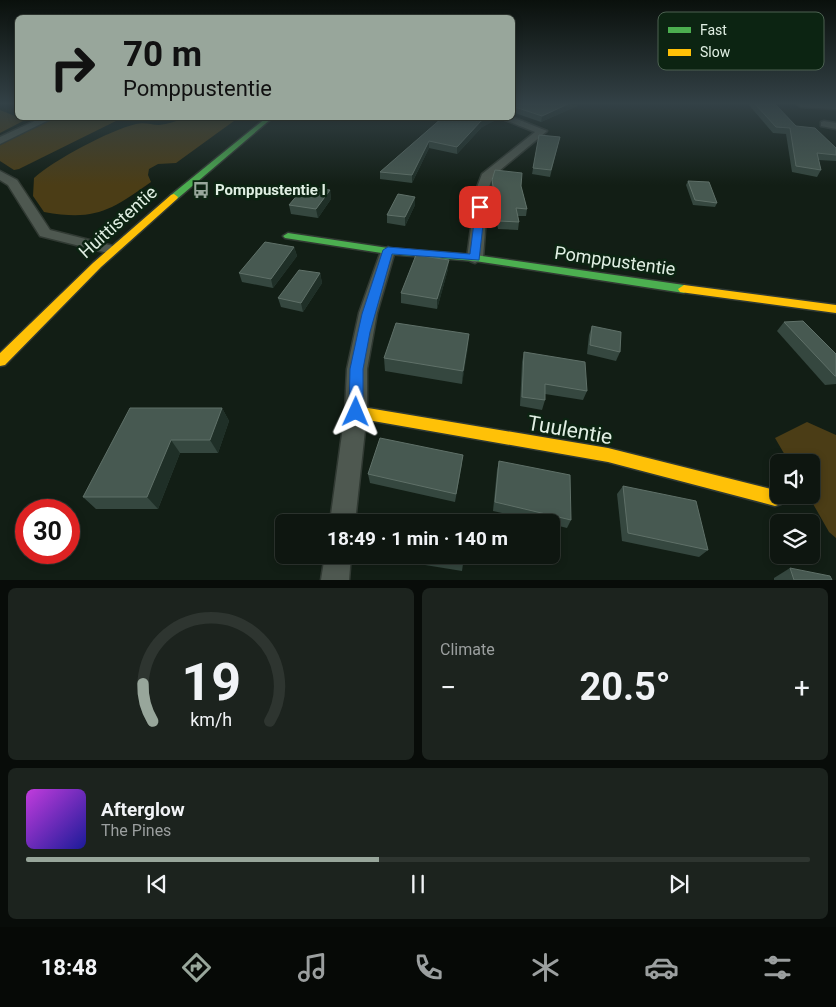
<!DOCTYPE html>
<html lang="en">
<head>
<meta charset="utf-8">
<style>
  body { margin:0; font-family:Roboto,sans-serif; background:#1c231e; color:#f1f3f6; height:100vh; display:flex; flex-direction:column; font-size:19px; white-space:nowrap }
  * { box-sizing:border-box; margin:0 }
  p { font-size:16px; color:#9b9f9f }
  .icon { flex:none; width:28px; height:28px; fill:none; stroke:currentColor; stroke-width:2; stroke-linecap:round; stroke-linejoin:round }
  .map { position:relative; height:580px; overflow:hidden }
  .side { display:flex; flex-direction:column; gap:8px; padding:8px; background:#080c09; flex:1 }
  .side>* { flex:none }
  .hud { position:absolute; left:15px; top:15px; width:500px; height:105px; border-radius:8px; box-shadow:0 2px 8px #0003,0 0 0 1px #2e3530; background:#98a69b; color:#111; overflow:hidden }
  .buttons { position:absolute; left:770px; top:454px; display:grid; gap:10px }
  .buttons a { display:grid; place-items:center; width:50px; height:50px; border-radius:8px; background:#0e1610; box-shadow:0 2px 8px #0003,0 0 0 1px #2e3530; font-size:25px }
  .speed { position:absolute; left:15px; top:499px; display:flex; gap:10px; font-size:25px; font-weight:700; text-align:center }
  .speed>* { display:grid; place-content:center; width:65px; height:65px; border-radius:50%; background:#0e1610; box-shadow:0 2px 8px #0003,0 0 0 1px #2e3530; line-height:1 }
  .speed .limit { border:8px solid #d22; background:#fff; color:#111 }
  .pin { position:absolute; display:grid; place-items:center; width:42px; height:42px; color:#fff; margin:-21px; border-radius:10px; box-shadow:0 2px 8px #0006 }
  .me { position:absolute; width:55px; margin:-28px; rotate:1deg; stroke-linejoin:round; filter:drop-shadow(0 0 4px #0008) }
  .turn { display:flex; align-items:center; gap:18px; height:105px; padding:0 25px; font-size:22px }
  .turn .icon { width:65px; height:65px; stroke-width:2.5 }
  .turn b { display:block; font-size:35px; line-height:42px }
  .big { font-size:38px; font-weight:700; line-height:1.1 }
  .side .widget { flex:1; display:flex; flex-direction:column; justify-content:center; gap:8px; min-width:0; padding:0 18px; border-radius:8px; background:#1c231e }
  .side .dial { align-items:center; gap:0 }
  .dial svg { height:130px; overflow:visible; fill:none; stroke:#2e3530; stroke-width:7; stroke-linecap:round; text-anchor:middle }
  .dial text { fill:#f1f3f6; stroke:none }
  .song { display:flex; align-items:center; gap:15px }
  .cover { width:60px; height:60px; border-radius:8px; background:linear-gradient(135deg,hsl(290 70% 55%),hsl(240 70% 35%)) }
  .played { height:5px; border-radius:2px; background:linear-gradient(90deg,#98a69b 45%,#2e3530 45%) }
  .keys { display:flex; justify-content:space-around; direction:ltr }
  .heat { display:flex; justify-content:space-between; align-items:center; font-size:28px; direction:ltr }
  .side .tiles { flex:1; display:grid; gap:8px; grid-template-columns:1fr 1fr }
  .widget:last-child { grid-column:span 2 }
  .trip { position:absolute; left:275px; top:514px; width:285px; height:50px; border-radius:8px; background:#0e1610; box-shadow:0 2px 8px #0003,0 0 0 1px #2e3530; font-weight:700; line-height:50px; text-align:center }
  .dock { display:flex; height:80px; justify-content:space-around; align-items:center; background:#060906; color:#9b9f9f }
  .dock .icon { width:35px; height:35px }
  .dock .selected { color:#98a69b }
  .dock b { font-size:22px; color:#f1f3f6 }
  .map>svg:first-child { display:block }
  .green { fill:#4b3d16 }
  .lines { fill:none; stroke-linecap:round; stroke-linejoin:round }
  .street-casing { stroke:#313a33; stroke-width:3 }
  .fast-casing { stroke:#313a33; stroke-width:3 }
  .slow-casing { stroke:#313a33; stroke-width:3 }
  .street { fill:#4e5850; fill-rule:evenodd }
  .fast { fill:#4caf50; fill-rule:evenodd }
  .slow { fill:#ffc107; fill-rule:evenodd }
  .wall { fill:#35473f }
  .shaded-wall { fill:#1f2f27 }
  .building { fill:#475951; stroke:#5f7068 }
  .route { fill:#1a73e8; stroke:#114b97 }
  .labels { text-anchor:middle; stroke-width:5; stroke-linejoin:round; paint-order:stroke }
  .far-poi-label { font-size:15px; font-weight:bold; fill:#e0efe3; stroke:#0c2412; text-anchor:start }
  .street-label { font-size:18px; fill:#e0efe3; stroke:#0c2412 }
  .near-street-label { font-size:21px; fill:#e0efe3; stroke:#0c2412 }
  .key { fill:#0c2412; stroke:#4c6151; stroke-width:1 }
  .key-label { font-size:14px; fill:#e0efe3 }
</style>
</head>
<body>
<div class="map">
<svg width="836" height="580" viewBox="0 0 836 580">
  <rect width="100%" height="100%" fill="#121e15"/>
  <g class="green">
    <polygon points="0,110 20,118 23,121 0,133"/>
    <polygon points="53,118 122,118 19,169 14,170 0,161 0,145"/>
    <path d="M185,118H238L176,163L158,164L149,169L148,175L151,182C110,211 95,221 44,212L33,196L34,178C54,160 110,130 136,124C145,122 151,125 159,125C168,124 177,121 185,118Z"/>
    <polygon points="807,422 836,435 836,538 829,532 808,495 811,495 811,462 789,462 775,438"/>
  </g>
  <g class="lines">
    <g class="street-casing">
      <g id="street">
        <polygon points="797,104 836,104 836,109 801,107"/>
        <polygon points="512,117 547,131 493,176 488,190 483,258 475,263 470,261 467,258 476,190 482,174 535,132 500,118"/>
        <polygon points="41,118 53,118 0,144 0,137"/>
        <polygon points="824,121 836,123 836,129 821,126 821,122"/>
        <polygon points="0,171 17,180 50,230 117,247 119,250 112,254 40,236 8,185 0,180"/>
        <polygon points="388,247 395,251 377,313 367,369 367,412 355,522 330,522 345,412 347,369 359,313 381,251"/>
        <polygon points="325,555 351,555 349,580 321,580"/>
      </g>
    </g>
    <g class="fast-casing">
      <g id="fast">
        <polygon points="266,118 272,118 177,199 171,199 171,195"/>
        <polygon points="288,233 388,248 475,255 684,285 690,289 684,293 475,261 388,254 285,238 283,236"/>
      </g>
    </g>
    <g class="slow-casing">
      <g id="slow">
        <polygon points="174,194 178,197 177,199 101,267 5,365 0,366 0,353 93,263 171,195"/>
        <polygon points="684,285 836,305 836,313 680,292 678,289"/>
        <polygon points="356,406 608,448 775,490 779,491 779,495 782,495 783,498 781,504 775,506 608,462 356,418 351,416 349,412 351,408"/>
      </g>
    </g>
    <use href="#street" class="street"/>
    <use href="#fast" class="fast"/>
    <use href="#slow" class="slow"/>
  </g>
  <g class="wall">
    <polygon points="512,104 577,104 577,106 541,122 512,112"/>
    <polygon points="748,104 775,104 796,126 836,148 836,161 819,160 821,170 817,177 792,172 786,134 773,133"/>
    <polygon points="442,118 481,128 457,154 429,148 412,183 380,179 380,172"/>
    <polygon points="539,135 560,137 550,177 532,174"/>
    <polygon points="492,180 521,186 527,209 526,216 518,216 519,222 518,230 498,229 491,187"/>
    <polygon points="688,181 717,203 715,207 693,205 686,185"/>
    <polygon points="330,190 331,199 318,218 291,214 289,205"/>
    <polygon points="415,205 405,226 387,223 387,215"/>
    <polygon points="294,247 297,256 273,288 242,282 239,273"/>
    <polygon points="448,269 437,309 401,303 401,293"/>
    <polygon points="320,273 322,283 303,312 281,307 278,298"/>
    <polygon points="784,322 836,354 836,384 825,385 777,331"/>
    <polygon points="592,326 620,352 616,361 587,354 589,335"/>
    <polygon points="469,334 462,384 385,371 384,358"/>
    <polygon points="524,352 587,391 583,400 545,394 545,400 542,410 520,406 522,362"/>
    <polygon points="222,408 229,421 218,453 180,453 158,509 96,509 83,497"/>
    <polygon points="499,461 571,520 567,528 551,524 551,522 543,522 493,511 497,470"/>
    <polygon points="462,464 455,502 370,483 368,474"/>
    <polygon points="623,486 708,550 699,557 622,541 617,494"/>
    <polygon points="426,555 463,564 462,571 425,565"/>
    <polygon points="790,568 832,580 774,580 774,578"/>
  </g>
  <g class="shaded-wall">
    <polygon points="568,104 577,104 577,106 541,122 542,116"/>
    <polygon points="488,118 500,118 481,128 457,154 457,147 481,121"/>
    <polygon points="429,141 429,148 412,183 412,175"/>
    <polygon points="330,190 331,199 318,218 316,209"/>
    <polygon points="415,197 415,205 405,226 405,217"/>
    <polygon points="294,247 297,256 273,288 271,279"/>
    <polygon points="449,260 448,269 437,309 437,299"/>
    <polygon points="320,273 322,283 303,312 301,303"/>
    <polygon points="469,334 468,348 462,384 463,371"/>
    <polygon points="222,408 229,421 218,453 210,440"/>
    <polygon points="171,440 180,453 158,509 147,497"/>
  </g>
  <g class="building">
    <polygon points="512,104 568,104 542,116 512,106"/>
    <polygon points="755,104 775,104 796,126 815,128 836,148 836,155 817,153 821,170 796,166 790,128 776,127"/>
    <polygon points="442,118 488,118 481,121 457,147 429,141 412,175 380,172"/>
    <polygon points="539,135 560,137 551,170 533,168"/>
    <polygon points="495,170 522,173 521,186 527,209 516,208 519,222 499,221 492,180"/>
    <polygon points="688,181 709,182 717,203 695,200"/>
    <polygon points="304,187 330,190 316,209 289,205"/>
    <polygon points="398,194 415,197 405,217 387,215"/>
    <polygon points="265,242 294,247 271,279 239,273"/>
    <polygon points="416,255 449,260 437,299 401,293"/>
    <polygon points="299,270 320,273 301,303 278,298"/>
    <polygon points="803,321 836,354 836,376 835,376 784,322"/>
    <polygon points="396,323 469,334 463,371 384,358"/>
    <polygon points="592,326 621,332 620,352 590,345"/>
    <polygon points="524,352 585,362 587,391 545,384 545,400 522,397"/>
    <polygon points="130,408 222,408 210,440 171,440 147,497 83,497"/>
    <polygon points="380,438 463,455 456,494 368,474"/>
    <polygon points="499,461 570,475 571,520 495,502"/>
    <polygon points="623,486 696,501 708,550 628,533"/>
    <polygon points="431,518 461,522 431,522"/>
    <polygon points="426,555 464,555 463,564 426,558"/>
    <polygon points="790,568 830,576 832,580 794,580"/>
  </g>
  <linearGradient id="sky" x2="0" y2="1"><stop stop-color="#0a100c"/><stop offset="0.56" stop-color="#334146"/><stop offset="1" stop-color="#334146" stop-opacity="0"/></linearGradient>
  <rect width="836" height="185" fill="url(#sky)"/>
  <polygon class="route" points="480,204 485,207 479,260 392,254 370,332 363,369 363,412 361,417 356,418 351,417 349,412 350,369 358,332 362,314 383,250 388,247 470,254 476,207"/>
  <defs>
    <g id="bus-bare" transform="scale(1.35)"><path d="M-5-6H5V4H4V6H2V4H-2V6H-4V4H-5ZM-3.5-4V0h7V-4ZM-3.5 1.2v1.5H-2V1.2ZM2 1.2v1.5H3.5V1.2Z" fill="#98a69b" stroke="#0c2412" stroke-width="2.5" paint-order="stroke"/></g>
  </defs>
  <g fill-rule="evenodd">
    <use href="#bus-bare" x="201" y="190"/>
  </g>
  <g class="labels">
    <g class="far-poi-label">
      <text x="215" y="195">Pomppustentie I</text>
    </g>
    <g class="street-label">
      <text transform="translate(118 222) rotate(-42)" y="6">Huittistentie</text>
      <text transform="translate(615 261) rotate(8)" y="6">Pomppustentie</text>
    </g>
    <g class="near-street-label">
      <text transform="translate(570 430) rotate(10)" y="7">Tuulentie</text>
    </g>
  </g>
  <rect x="658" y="12" width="166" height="58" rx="8" class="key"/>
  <rect x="668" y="27" width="23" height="6" fill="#4caf50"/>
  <rect x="668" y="49" width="23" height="7" fill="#ffc107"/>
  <g class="key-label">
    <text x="700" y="35">Fast</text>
    <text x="700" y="57">Slow</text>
  </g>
</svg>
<div class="buttons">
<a><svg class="icon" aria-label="sound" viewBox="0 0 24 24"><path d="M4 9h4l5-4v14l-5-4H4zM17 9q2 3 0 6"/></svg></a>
<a><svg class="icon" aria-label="layers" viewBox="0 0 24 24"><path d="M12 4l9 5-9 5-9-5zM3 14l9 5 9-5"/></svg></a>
</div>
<div class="speed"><div class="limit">30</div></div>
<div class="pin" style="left:480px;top:207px;background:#d93025"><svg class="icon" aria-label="arrive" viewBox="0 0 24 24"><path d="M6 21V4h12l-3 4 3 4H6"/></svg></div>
<svg class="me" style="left:356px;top:412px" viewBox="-20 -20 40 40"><path d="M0-17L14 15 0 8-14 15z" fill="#1a73e8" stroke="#fff" stroke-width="4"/></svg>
<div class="trip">18:49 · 1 min · 140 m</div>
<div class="hud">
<div class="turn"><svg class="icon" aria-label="right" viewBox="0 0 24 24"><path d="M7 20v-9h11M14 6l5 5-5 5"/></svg><div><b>70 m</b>Pomppustentie</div></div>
</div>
</div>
<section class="side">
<div class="tiles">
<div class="widget dial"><svg viewBox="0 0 100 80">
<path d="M14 69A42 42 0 1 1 86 69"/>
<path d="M14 69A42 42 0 0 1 8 46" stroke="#98a69b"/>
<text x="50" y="56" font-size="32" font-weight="700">19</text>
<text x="50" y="72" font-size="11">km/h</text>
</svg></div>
<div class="widget"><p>Climate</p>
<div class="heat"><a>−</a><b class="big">20.5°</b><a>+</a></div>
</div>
<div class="widget">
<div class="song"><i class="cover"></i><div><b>Afterglow</b><p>The Pines</p></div></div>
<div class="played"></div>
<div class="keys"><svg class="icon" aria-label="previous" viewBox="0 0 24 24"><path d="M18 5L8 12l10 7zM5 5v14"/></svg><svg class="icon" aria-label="pause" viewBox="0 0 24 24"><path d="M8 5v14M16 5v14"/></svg><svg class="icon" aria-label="next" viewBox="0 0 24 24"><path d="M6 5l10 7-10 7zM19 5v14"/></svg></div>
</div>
</div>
</section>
<nav class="dock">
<b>18:48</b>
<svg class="icon selected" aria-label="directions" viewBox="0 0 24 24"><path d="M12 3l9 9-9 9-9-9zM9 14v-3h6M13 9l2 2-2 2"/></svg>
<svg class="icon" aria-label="music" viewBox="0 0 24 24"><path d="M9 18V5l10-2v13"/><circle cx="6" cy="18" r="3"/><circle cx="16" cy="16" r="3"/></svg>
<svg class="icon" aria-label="phone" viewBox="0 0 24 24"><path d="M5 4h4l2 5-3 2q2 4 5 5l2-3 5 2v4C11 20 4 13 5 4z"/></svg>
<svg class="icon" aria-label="climate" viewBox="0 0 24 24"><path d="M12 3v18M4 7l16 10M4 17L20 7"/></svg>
<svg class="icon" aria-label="car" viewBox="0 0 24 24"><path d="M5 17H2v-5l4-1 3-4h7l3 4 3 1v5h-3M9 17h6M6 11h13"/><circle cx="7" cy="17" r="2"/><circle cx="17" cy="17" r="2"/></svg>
<svg class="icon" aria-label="filters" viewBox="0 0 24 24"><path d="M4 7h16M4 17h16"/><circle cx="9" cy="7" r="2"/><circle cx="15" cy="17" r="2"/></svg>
</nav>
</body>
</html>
